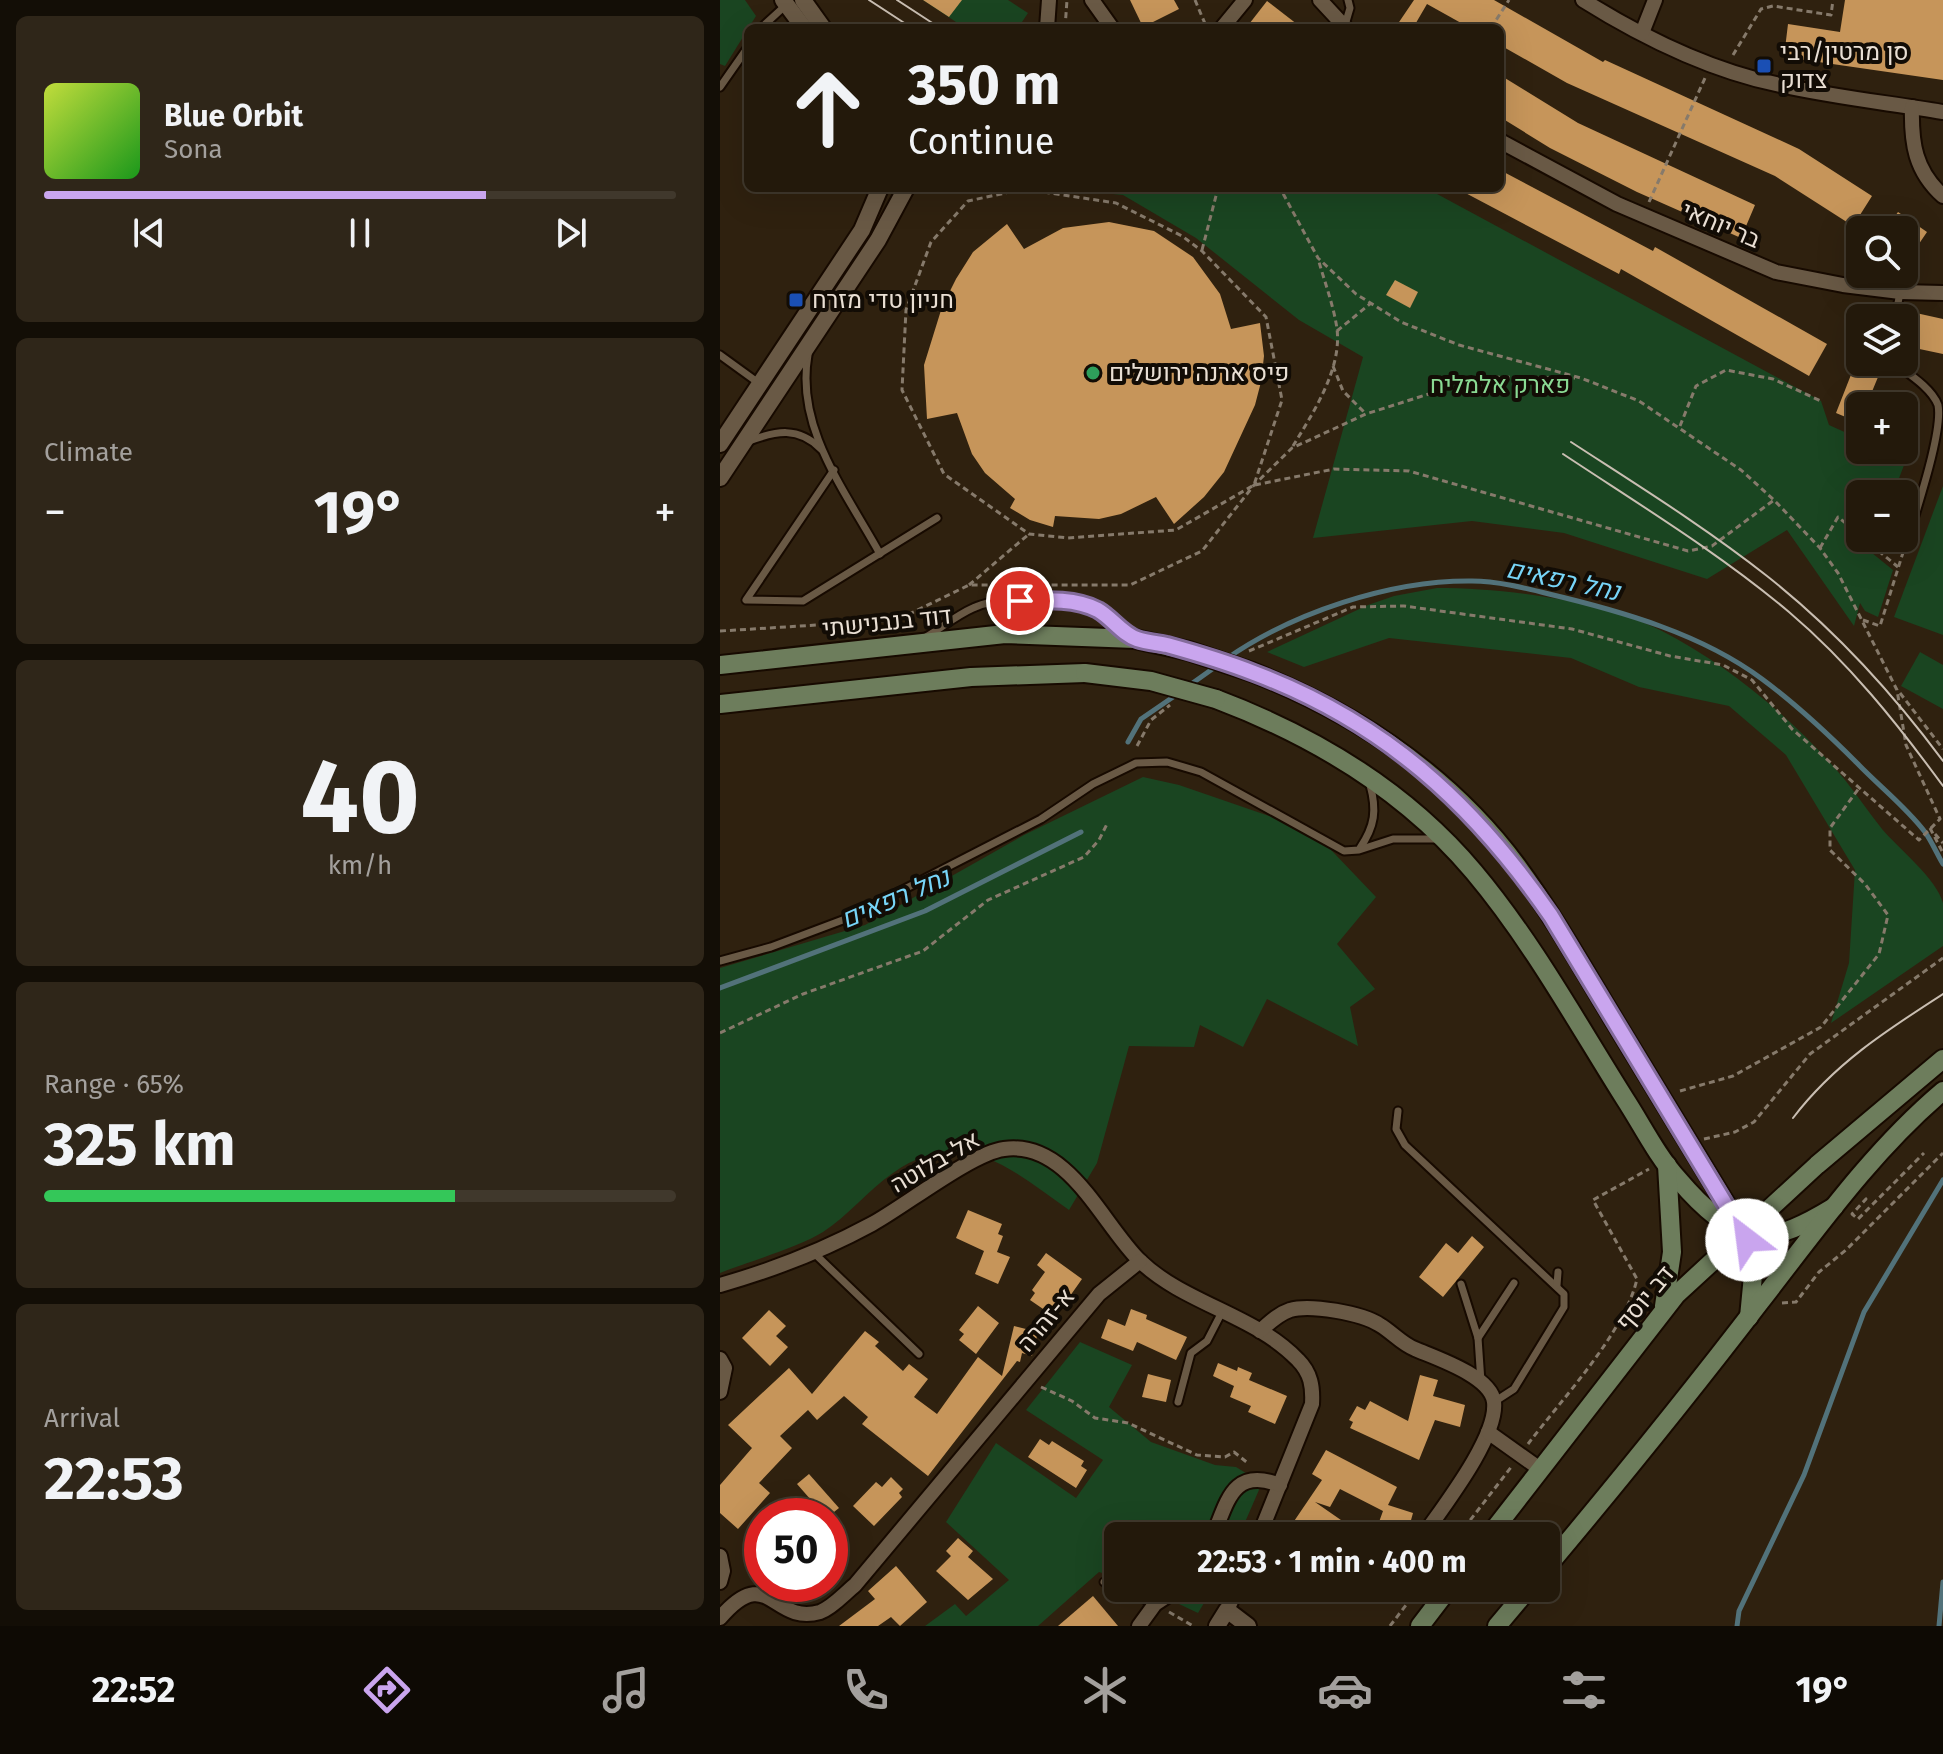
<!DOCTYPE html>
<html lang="en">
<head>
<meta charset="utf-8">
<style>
  body { margin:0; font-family:"Fira Sans",Heebo,sans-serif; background:#2f2619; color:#f1f3f6; height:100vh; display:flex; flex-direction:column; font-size:30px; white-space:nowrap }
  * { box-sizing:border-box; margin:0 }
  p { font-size:26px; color:#a3a09d }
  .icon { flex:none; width:44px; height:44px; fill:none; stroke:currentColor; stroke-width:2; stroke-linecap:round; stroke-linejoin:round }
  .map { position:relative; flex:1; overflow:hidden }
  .drawer { display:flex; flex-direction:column; gap:16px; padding:16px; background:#130e06; width:720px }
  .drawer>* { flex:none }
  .banner { position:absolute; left:24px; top:24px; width:760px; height:168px; border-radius:12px; box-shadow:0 8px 32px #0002,0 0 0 2px #40382c; background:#23190b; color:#f1f3f6; overflow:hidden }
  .tools { position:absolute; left:1126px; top:216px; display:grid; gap:16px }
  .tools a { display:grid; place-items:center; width:72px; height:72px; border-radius:12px; background:#23190b; box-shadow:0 8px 32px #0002,0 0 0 2px #40382c; font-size:40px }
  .speed { position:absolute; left:24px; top:1498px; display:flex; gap:16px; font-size:40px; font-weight:700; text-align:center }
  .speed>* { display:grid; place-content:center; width:104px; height:104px; border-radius:50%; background:#23190b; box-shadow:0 8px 32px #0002,0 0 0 2px #40382c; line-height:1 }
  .speed .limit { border:12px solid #d22; background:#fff; color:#111 }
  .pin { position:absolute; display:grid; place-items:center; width:68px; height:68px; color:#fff; margin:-34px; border:4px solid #fff; border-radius:50%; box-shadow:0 2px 8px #0007 }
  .me { position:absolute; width:88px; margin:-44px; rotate:330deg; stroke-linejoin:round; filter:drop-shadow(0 0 6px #0008) }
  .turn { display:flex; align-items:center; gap:28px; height:168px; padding:0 32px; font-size:36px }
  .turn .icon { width:104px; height:104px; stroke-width:2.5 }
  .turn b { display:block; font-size:56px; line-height:68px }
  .big { font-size:60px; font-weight:700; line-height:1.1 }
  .drawer .tile { flex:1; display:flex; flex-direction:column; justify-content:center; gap:12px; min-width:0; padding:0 28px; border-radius:12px; background:#2f2619 }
  .drawer .dial { align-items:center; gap:0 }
  .dial b { font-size:104px; line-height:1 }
  .song { display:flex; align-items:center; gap:24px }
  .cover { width:96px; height:96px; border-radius:12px; background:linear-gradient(135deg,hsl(70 70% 55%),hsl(120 70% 35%)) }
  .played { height:8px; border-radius:4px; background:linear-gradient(90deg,#c9a5ee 70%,#40382c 70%) }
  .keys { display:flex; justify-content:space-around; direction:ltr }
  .heat { display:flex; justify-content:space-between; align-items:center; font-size:44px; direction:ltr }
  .charge { height:12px; border-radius:6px; background:linear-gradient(90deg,#34c759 65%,#40382c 0) }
  .trip { position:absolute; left:384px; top:1522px; width:456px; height:80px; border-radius:12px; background:#23190b; box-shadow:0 8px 32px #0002,0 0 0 2px #40382c; font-weight:700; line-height:80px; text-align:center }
  .tabs { display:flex; height:128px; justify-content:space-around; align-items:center; background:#0e0a04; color:#a3a09d }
  .tabs .icon { width:56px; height:56px }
  .tabs .selected { color:#c9a5ee }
  .tabs b { font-size:36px; color:#f1f3f6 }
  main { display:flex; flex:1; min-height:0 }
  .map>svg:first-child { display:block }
  .green { fill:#1a4521 }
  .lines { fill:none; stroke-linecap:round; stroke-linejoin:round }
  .stream { stroke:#52727a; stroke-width:5 }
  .building { fill:#c6955a }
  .service-casing { stroke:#170a00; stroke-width:11 }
  .minor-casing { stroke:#170a00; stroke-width:18 }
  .tertiary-casing { stroke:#170a00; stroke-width:20 }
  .secondary-casing { stroke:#170a00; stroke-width:22 }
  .path { stroke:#867a6b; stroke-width:3; stroke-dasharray:6 4; stroke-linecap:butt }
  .service { stroke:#695945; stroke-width:7 }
  .minor { stroke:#695945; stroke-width:14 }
  .tertiary { stroke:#695945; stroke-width:16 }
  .secondary { stroke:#6d7d5c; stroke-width:18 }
  .tram { stroke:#c9beb2; stroke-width:2 }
  .secondary-bridge-casing { stroke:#170a00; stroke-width:22; stroke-linecap:butt }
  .secondary-bridge { stroke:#6d7d5c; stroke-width:18 }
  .route-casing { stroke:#836b9b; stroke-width:20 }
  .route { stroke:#c9a5ee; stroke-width:14 }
  .transit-dot { fill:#1a4fb4; stroke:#120c05; stroke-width:3 }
  .leisure-dot { fill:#2e9e5b; stroke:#120c05; stroke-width:3 }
  .labels { text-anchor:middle; stroke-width:8; stroke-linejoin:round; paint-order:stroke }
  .poi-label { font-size:24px; fill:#e9dfd4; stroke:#120c05; text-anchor:start }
  .street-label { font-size:24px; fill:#e9dfd4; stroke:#120c05 }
  .park-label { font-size:24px; fill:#8ada93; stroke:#120c05 }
  .water-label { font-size:26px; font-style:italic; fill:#77d5f8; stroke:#120c05 }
</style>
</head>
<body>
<main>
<section class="drawer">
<div class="tile">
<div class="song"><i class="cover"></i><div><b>Blue Orbit</b><p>Sona</p></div></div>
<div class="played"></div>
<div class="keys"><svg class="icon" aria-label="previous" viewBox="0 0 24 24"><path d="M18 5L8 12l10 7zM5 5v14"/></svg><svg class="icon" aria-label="pause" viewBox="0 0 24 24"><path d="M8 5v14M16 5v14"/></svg><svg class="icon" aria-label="next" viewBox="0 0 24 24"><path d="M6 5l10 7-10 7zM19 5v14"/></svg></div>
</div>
<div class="tile"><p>Climate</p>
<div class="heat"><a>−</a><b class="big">19°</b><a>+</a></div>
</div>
<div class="tile dial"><b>40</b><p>km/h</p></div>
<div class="tile"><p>Range · 65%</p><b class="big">325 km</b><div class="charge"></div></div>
<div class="tile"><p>Arrival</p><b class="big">22:53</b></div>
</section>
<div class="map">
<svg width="1223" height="1626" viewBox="0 0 1223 1626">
  <rect width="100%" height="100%" fill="#2f210f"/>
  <g class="green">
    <polygon points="0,0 25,0 36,16 5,66 0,64"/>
    <polygon points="203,0 288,0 308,13 298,28 245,28"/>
    <polygon points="331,188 706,188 1101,401 1109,425 1140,439 1140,450 1165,450 1186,460 1173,494 1140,494 1140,538 1156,538 1152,553 1173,570 1158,617 1145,611 1140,603 1134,626 1067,530 987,579 844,533 752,521 593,538 643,357 579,320 476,238 403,195"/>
    <polygon points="1223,486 1223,635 1174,617"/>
    <path d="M717,588C785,588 881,600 942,631C1010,666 1077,722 1125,780C1138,796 1149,813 1162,829C1178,848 1217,879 1223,903C1223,916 1223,933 1223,946L1111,1023L1129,963L1135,870L1066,755L1009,706L919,687L851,658L669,638L584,667L547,652L648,605L674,596Z"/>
    <polygon points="1200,652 1223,665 1223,709 1181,686"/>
    <path d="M423,777L459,785L593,831L656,897L617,944L655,989L630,1007L638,1046L547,999L523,1047L480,1025L474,1047L409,1046L377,1163L349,1210C291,1169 243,1124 173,1173C148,1190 128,1216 103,1232C79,1247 28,1262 0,1273V968L145,925L304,835Z"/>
    <polygon points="360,1342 412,1365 389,1407 431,1442 495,1465 516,1467 542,1483 519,1536 398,1536 398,1578 379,1572 318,1626 205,1626 235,1604 246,1616 289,1580 226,1522 276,1443 356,1498 383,1460 306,1410"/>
    <polygon points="425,1588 493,1588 478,1613"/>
  </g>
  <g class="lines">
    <g class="stream">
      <path d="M506,659C572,613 670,580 752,581C777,581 805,588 829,594C901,611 982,634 1042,679C1076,704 1107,733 1137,763C1159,786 1186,807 1205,832C1212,842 1217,854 1223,864"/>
      <polyline points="467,687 498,665"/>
      <polyline points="408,742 421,719 456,695"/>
      <polyline points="0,988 205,911 361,832"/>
      <polyline points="1017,1626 1019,1611 1084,1475 1144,1312 1223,1180"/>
      <polyline points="1219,1626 1223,1582"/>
    </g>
  </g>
  <g class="building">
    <polygon points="203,0 242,0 229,17"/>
    <polygon points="410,0 454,0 459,9 423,27"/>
    <polygon points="694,0 774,0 883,62 885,60 1079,149 1152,196 1133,226 1055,176 847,83 780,45 780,28 750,28 707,4 693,28 675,28"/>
    <polygon points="1125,0 1223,0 1223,80 1064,57 1068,24 1120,32"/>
    <polygon points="547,1 582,28 526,28"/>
    <polygon points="780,75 858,123 1035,205 1021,238 917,192 830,148 780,117"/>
    <polygon points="780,170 933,251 935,247 1107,344 1089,376 901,269 899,274 736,188 780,188"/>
    <polygon points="1178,212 1207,232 1184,266 1184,230 1165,230"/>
    <polygon points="389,222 434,231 473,257 500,294 511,329 540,323 544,356 541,382 535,405 504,472 484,497 454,524 436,497 401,514 379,519 335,516 333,527 310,520 290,508 295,499 265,473 252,454 237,413 207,419 204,365 222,307 236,279 253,252 287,224 304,249 343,228"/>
    <polygon points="675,280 698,292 690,308 666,295"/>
    <polygon points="1196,313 1223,319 1223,354 1190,347"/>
    <polygon points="1136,362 1163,365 1151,394 1179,406 1140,406 1140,423 1116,413"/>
    <polygon points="248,1210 282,1224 278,1234 283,1236 277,1252 290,1257 278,1284 255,1274 264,1251 236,1238"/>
    <polygon points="752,1236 764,1247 723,1297 699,1277 726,1243 738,1253"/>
    <polygon points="326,1253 362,1279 338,1313 327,1305 326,1311 310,1300 315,1293 312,1290 325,1272 317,1265"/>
    <polygon points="258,1306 279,1323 256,1354 239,1340 244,1334 239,1330"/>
    <polygon points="411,1309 427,1315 426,1319 467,1337 456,1360 417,1342 413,1351 381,1338 388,1319 405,1326"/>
    <polygon points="49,1310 66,1326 56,1336 68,1347 50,1366 22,1338"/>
    <polygon points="294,1326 318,1332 312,1356 302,1353 300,1362 297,1361 208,1476 142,1424 148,1417 124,1396 97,1420 88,1410 60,1436 72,1448 39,1483 50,1493 18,1529 0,1513 0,1485 32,1448 8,1425 69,1368 92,1394 145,1331 159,1342 155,1346 183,1371 189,1364 208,1379 194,1397 217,1414 258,1357 282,1376"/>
    <polygon points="498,1363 517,1371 518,1367 532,1373 529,1380 567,1396 555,1424 528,1412 531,1406 510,1397 514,1386 493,1376"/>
    <polygon points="428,1374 451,1380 446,1402 422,1397"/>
    <polygon points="700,1375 718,1380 713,1396 745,1405 740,1427 715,1420 699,1460 630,1428 633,1422 629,1420 637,1406 645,1410 650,1401 688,1421"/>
    <polygon points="320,1439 329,1445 332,1441 364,1461 361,1466 367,1470 356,1488 308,1457"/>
    <polygon points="606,1450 677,1487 668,1505 693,1513 688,1531 659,1522 663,1511 620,1489 610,1507 595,1502 644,1536 564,1536 602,1480 592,1474"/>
    <polygon points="89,1474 119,1508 109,1516 105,1516 77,1484"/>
    <polygon points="171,1477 183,1489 179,1493 182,1497 154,1526 133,1506 156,1482 162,1487"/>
    <polygon points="238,1538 253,1551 248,1557 273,1579 248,1600 216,1571 231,1556 226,1551"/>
    <polygon points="176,1566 207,1602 180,1626 171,1617 158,1626 119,1626 155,1599 148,1591"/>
    <polygon points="373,1596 398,1626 338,1626"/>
  </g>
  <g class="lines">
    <g class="service-casing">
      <g id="service">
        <polyline points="625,25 630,8 628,0"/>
        <polyline points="41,28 66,5"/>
        <polyline points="0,87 28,47"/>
        <polyline points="1175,318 1180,293"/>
        <polyline points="0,355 40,384"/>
        <path d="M88,355C75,428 126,492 160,554"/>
        <path d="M1173,362C1187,373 1211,387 1218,405C1223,430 1198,505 1190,532"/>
        <path d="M29,441C56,431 78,426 101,449"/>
        <polyline points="114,470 26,600 83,601 217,518"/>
        <path d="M206,637C221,628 237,615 253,608C281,595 347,597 376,609C388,614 400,627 410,635"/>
        <path d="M640,848C655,826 657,810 650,785"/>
        <polyline points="0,961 51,947 128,918 321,819 373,784 416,763 447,762 481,772 624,851 639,850 673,839 719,839"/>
        <polyline points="678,1111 676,1129 685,1145 844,1294 844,1307 794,1389 774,1402"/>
        <polyline points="94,1253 199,1354"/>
        <polyline points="741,1284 758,1338 761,1382"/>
        <polyline points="837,1285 838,1272"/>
        <polyline points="758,1338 794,1283"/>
        <polyline points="458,1402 471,1353 487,1341 503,1310"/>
        <polyline points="384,1582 398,1588"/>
        <polyline points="399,1588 435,1604"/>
      </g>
    </g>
    <g class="minor-casing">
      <g id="minor">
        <polyline points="372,0 392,28"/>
        <polyline points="600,0 626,28"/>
        <path d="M863,0C922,37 992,71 1060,85C1113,97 1169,103 1223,112"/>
        <polyline points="327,28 329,0"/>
        <polyline points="502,28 525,0"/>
        <polyline points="922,33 935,0"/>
        <path d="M1192,107C1191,143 1195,171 1223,196"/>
        <polyline points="780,141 897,204 1056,272 1123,285 1180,292 1223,293"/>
        <path d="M0,1285C53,1270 104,1250 152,1224C185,1206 252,1153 284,1149C348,1140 381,1222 419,1260C464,1304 534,1314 578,1360C591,1373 593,1387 592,1404L539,1536"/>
        <path d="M540,1331C549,1323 558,1314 570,1310C590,1304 642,1313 660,1325C672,1332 682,1344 695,1349C716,1358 771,1376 774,1402C778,1437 723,1507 703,1536"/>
        <polyline points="0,1359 5,1368 0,1392"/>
        <polyline points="768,1432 820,1469"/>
        <path d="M493,1536C508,1500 513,1467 560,1485"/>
        <polyline points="0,1556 3,1571 0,1582"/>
        <polyline points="507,1610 517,1588"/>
        <path d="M0,1618C49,1561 52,1626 100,1612C113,1607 124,1594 135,1585L379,1294L420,1261"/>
        <polyline points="419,1626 435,1604 459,1588"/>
      </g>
    </g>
    <g class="tertiary-casing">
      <g id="tertiary">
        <polyline points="63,0 84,28"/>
        <polyline points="83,0 103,28"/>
        <polyline points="0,444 142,230 160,188"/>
        <polyline points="0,478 158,240 186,188"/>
        <polyline points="497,1626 507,1610 528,1626"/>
      </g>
    </g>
    <g class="secondary-casing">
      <g id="secondary">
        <polyline points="0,665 285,634 415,639"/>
        <path d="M532,672C636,713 730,776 797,866C832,914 861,965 891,1015C935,1087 979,1160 1023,1232L1034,1265L1029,1317"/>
        <path d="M496,699C594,736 686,791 754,872C812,941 857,1023 905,1099C922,1125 937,1156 958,1179C975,1199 1003,1228 1029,1234C1057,1241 1091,1221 1114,1207"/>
        <polyline points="0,704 251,677 365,673"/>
        <polyline points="944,1306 952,1252 947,1165"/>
        <polyline points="769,1536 956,1295 1097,1165 1223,1059"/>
        <path d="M826,1568C899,1481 971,1392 1040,1302C1097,1229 1152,1151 1223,1091"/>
        <polyline points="700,1626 729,1588"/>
        <polyline points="777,1626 809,1588"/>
      </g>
    </g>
    <g class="path">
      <polyline points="475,0 486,26"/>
      <polyline points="345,28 347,0"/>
      <polyline points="771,28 789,0"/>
      <polyline points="1013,55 1041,9 1053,6 1111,15 1113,0"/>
      <polyline points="129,188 142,191"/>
      <polygon points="304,189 396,203 462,236 482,251 546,317 562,400 534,485 456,530 348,538 309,534 224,474 182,390 186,310 211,242 248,201"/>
      <polyline points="929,202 985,78"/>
      <polyline points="482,250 498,188"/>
      <polyline points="617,331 651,303"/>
      <polyline points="613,366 623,391 646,414"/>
      <polyline points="960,426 976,386 1006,370 1053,379 1101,401"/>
      <path d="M573,446C593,413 622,369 617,329C614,307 605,283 599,262"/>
      <polyline points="535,485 614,469 689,471 968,551 992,546 1054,500"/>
      <polyline points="1143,538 1178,567"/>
      <polyline points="1100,548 1118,517 1140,535"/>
      <polyline points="249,585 309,534"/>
      <polyline points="1143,620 1160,626 1186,543"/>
      <polyline points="0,631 177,620 249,585 410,585 482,551 534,485 572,448 646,414 762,377 855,378"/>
      <polyline points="529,651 633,607 684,606 852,629 950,656 1003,665 1032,680 1072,729 1199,840 1220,819 1186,745 1177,690 1118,573 1100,548 1054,500 1021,470 919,401 861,378 739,345 681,322 636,294 598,258 560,188"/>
      <polyline points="1180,693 1223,749"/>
      <polyline points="417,746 431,720 450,705"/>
      <polyline points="1210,828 1223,853"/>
      <polyline points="1215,834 1223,843"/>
      <polyline points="0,1033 83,994 203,951 268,900 364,857 379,840 387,824"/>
      <polyline points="960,1091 1013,1076 1101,1027 1159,954 1168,915 1145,884 1110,850 1110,828 1139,788"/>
      <polyline points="984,1139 1015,1132 1034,1122 1090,1054 1223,958"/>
      <polyline points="1145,1198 1146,1199 1132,1214 1138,1219 1204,1153"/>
      <polyline points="1062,1303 1076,1302 1099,1272 1126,1250 1223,1153"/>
      <polyline points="321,1387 352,1401 375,1418 408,1423 477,1455 505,1457 514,1452 529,1464"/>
      <path d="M808,1444C842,1399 905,1332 917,1279L873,1200L929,1169"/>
      <polyline points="738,1536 792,1466"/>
      <polyline points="449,1612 473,1626"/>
      <polyline points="670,1626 699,1588"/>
    </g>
    <use href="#service" class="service"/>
    <use href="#minor" class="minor"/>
    <use href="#tertiary" class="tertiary"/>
    <use href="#secondary" class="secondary"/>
    <g class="tram">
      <polyline points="149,0 192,28"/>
      <polyline points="177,0 220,28"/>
      <path d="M851,442C917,485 985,527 1047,576C1114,629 1172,692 1223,761"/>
      <path d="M843,454C920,505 999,553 1069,612C1129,663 1177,723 1223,786"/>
      <path d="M1073,1118C1114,1064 1167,1030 1223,994"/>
    </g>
    <g class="secondary-bridge-casing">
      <g id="secondary-bridge">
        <polyline points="415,639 469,651 532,672"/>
        <polyline points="365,673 431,681 496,699"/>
      </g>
    </g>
    <use href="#secondary-bridge" class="secondary-bridge"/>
  </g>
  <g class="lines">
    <g class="route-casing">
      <path id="route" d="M300,601C325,600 355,598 378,610C392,618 402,634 417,639C426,642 437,643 447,645C476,653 506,662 534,673C664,722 753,803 831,916L1027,1240"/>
    </g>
    <use href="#route" class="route"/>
  </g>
  <g class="transit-dot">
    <rect x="1036" y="58" width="16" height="16" rx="4"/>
    <rect x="68" y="292" width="16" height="16" rx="4"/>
  </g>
  <circle class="leisure-dot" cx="373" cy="373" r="8"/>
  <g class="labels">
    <g class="poi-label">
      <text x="1060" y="60">סן מרטין/רבי<tspan x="1060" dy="28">צדוק</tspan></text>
      <text x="92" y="308">חניון טדי מזרח</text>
      <text x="389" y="381">פיס ארנה ירושלים</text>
    </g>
    <g class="street-label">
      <text transform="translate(1001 225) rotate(23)" y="8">בר יוחאי</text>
      <text transform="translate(167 622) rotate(-6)" y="8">דוד בנבנישתי</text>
      <text transform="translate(215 1162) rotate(-30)" y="8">אל-בלוטה</text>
      <text transform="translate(925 1298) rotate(-50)" y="8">דב יוסף</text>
      <text transform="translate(326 1320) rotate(-50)" y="8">א-זהרה</text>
    </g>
    <g class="park-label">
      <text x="780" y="393">פארק אלמליח</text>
    </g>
    <g class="water-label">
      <text transform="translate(843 580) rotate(12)" y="9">נחל רפאים</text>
      <text transform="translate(175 898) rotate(-23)" y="9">נחל רפאים</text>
    </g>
  </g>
</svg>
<div class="tools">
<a><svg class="icon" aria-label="search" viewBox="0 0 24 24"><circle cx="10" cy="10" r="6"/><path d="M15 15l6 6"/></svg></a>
<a><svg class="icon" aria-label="layers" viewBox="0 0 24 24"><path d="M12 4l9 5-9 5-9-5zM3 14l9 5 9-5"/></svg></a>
<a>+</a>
<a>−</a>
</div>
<div class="speed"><div class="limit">50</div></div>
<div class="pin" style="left:300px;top:601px;background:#d93025"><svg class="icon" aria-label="arrive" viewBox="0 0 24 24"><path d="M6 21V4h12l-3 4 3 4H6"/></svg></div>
<svg class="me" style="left:1027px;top:1240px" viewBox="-20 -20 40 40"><circle r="19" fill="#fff"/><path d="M0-13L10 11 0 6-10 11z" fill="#c9a5ee"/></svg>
<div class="trip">22:53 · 1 min · 400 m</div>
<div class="banner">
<div class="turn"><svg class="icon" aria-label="ahead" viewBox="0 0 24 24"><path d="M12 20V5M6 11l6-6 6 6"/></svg><div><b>350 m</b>Continue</div></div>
</div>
</div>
</main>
<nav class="tabs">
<b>22:52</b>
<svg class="icon selected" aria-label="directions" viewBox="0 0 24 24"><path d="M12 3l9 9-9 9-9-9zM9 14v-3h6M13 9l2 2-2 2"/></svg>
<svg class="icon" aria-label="music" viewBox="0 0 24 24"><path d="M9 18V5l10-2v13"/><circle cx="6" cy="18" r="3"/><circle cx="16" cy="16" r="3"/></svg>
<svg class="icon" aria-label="phone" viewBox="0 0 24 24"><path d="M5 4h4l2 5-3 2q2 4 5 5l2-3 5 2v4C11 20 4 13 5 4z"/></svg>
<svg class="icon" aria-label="climate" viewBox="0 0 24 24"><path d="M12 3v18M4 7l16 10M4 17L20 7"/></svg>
<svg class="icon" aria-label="car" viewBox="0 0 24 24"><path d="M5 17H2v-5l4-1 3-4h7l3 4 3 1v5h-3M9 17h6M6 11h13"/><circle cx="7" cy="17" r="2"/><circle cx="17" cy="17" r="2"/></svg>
<svg class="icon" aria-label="filters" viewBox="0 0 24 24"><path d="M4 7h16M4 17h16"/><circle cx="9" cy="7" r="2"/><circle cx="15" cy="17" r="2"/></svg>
<b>19°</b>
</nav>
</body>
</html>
